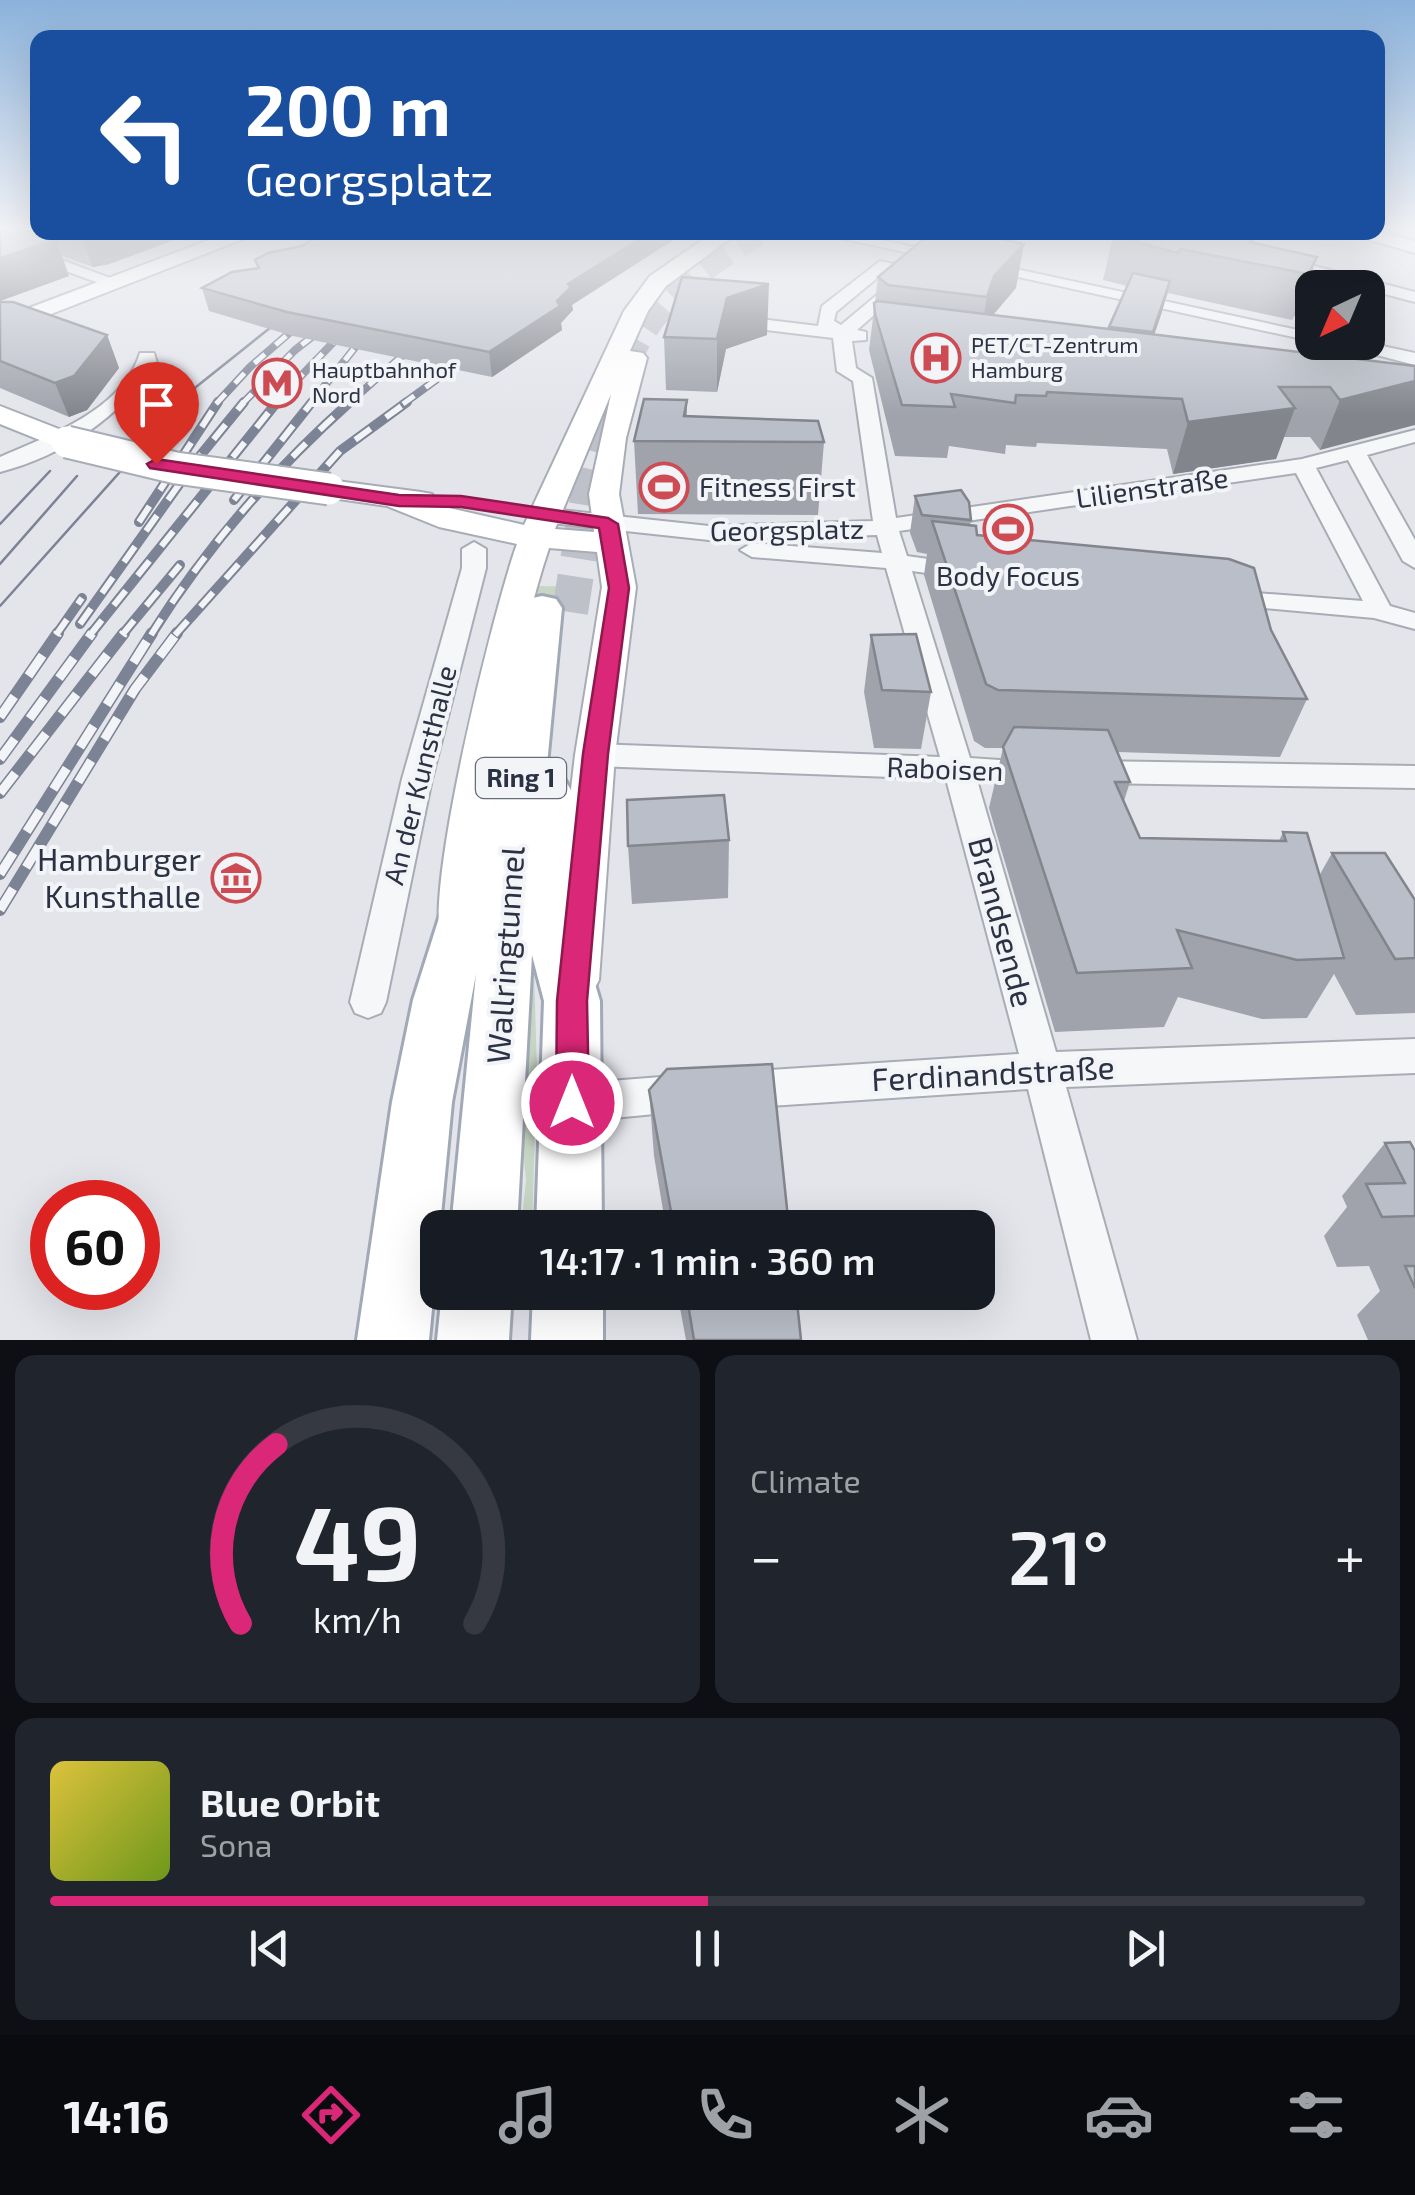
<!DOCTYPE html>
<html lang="en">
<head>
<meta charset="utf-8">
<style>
  body { margin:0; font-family:"Exo 2",sans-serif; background:#20242c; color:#f1f3f6; height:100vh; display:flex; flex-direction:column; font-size:38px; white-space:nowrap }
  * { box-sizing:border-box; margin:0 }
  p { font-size:32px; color:#9ea1a6 }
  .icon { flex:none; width:55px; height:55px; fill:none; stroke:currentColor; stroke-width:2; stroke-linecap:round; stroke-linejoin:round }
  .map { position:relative; height:1340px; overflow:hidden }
  .sheet { display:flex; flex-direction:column; gap:15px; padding:15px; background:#0d0f14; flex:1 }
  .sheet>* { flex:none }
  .hud { position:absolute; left:30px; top:30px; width:1355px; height:210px; border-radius:20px; box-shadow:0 10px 40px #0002; background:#1a4fa0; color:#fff; overflow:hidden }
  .needle { width:65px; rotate:224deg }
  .controls { position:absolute; left:1295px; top:270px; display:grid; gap:20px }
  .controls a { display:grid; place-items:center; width:90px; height:90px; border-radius:20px; background:#171b24; box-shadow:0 10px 40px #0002; font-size:50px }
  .speed { position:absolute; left:30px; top:1180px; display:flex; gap:20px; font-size:50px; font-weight:700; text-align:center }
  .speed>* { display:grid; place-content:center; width:130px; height:130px; border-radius:50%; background:#171b24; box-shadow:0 10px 40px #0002; line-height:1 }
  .speed .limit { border:15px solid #d22; background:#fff; color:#111 }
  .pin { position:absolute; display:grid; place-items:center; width:85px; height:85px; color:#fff; margin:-102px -42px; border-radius:50% 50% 50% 0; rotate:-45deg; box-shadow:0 0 10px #0007 }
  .pin .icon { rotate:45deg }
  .me { position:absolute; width:110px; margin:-55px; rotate:0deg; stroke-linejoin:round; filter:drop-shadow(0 0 8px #0008) }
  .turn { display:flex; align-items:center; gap:35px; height:210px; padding:0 50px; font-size:45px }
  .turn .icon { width:130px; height:130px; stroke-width:2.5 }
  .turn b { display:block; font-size:70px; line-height:85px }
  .big { font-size:75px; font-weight:600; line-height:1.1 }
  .sheet .card { flex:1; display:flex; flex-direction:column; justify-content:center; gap:15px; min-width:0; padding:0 35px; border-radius:20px; background:#20242c }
  .sheet .dial { align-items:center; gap:0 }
  .dial svg { height:260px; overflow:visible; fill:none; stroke:#363941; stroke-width:7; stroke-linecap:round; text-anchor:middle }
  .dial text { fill:#f1f3f6; stroke:none }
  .song { display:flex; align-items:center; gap:30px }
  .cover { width:120px; height:120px; border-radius:15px; background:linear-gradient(135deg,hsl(50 70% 55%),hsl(80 70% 35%)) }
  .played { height:10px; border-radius:5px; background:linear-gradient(90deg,#db2777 50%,#363941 50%) }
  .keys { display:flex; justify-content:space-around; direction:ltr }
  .heat { display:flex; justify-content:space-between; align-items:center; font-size:55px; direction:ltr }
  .sheet .tiles { flex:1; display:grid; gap:15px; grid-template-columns:1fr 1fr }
  .card:last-child { grid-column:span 2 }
  .trip { position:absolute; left:420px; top:1210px; width:575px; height:100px; border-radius:20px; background:#171b24; box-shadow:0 10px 40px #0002; font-weight:600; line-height:100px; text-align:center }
  .dock { display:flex; height:160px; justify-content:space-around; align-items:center; background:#090b0e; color:#9ea1a6 }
  .dock .icon { width:70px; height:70px }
  .dock .active { color:#db2777 }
  .dock b { font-size:45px; color:#f1f3f6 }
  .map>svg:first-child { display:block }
  .green { fill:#c7d5c4 }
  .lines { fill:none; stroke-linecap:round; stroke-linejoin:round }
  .primary-tunnel-far1 { stroke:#bec1c9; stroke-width:28; stroke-dasharray:28 14; stroke-linecap:butt }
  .primary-tunnel { stroke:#bec1c9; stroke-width:36; stroke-dasharray:36 18; stroke-linecap:butt }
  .street-casing { stroke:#a8acb5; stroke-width:4 }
  .secondary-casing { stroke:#a8acb5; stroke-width:4 }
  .primary-casing { stroke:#a2a9b6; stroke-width:6 }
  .street { fill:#f6f7f9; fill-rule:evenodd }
  .secondary { fill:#fff; fill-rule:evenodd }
  .primary { fill:#fff; fill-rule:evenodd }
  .tram { stroke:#7c8394; stroke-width:2.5 }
  .rail-far2-casing { stroke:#7c8394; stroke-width:8 }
  .rail-far1-casing { stroke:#7c8394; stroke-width:10 }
  .rail-casing { stroke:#7c8394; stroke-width:12 }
  .rail-far2 { stroke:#f3f4f8; stroke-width:5; stroke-dasharray:14; stroke-linecap:butt }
  .rail-far1 { stroke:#f3f4f8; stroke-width:6; stroke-dasharray:19; stroke-linecap:butt }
  .rail { stroke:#f3f4f8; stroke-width:9; stroke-dasharray:25; stroke-linecap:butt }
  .secondary-bridge-casing { stroke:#a8acb5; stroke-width:35; stroke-linecap:butt }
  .secondary-bridge { stroke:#fff; stroke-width:31 }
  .wall { fill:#a0a3ac }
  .shaded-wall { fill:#82858c }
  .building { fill:#babec8; stroke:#82858c; stroke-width:2.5 }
  .route { fill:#db2777; stroke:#8e194d; stroke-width:2.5 }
  .labels { text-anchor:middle; stroke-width:8; stroke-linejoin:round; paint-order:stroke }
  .far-poi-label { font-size:22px; fill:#2b3243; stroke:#f3f4f8; text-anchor:start }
  .shield { fill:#f3f4f8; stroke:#676c79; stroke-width:2.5 }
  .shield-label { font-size:25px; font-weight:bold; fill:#2b3243 }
  .poi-label { font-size:28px; fill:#2b3243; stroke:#f3f4f8; text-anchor:start }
  .street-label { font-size:28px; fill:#2b3243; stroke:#f3f4f8 }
  .near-poi-label { font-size:32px; fill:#2b3243; stroke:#f3f4f8; text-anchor:end }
  .near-street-label { font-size:32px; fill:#2b3243; stroke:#f3f4f8 }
</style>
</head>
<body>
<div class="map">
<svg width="1415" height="1340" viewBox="0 0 1415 1340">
  <rect width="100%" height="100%" fill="#e3e5eb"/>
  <g class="green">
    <polygon points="537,586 586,587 586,611 526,611"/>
    <polygon points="534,972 537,1070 532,1227 521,1228 526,1180 518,1098 527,973"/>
  </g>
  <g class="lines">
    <path class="primary-tunnel-far1" d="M610,404C639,313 678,281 757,232"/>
    <polyline class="primary-tunnel" points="570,612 588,498 611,402"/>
    <g class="street-casing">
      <g id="street">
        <polygon points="14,228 37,228 8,240 113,279 99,283 0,247 0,232"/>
        <polygon points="813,232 844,232 1312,333 1316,342"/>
        <polygon points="1276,256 1415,292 1415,302 1270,264 1268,261"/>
        <polygon points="880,261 894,264 836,312 834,321 841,325 896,279 910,283 857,330 866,332 866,340 852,341 856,368 872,378 896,518 1302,459 1415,430 1415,442 1367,455 1415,540 1415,568 1403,561 1348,460 1316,468 1390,606 1415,613 1415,629 1374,618 1220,604 1216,599 1229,591 1363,601 1296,473 899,531 907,556 963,564 975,571 963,578 912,571 970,758 1045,763 1049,771 1045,779 977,780 1056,1052 1415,1039 1415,1073 1066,1087 1137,1340 1091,1340 1028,1089 738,1108 724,1103 718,1090 724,1077 738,1072 1019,1054 946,779 595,766 584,763 580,755 584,747 595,744 940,757 886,568 752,557 740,550 752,543 882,553 877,535 709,540 542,522 530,515 542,508 709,526 873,521 853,381 837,371 833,338 734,326 725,321 734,316 818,326 822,306"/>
        <polygon points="1327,342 1364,342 1415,353 1415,365"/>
        <path d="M140,353H154L157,363C119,417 65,455 0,472V457C51,435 122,410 140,353Z"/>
        <polygon points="474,542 486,549 486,568 432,779 386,1002 381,1013 368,1018 355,1013 350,1002 402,779 462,568 462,549"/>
        <polygon points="1092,761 1415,766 1415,788 1092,783 1081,780 1077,772 1081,764"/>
        <polygon points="686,1075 700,1080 706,1093 700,1106 686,1111 572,1122 558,1116 552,1103 558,1090 572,1084"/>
      </g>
    </g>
    <g class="secondary-casing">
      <g id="secondary">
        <polygon points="230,232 261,232 0,334 0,319"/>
        <path d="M714,232H739L666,286L648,311L630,351L643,353L647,358L626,438L619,494L636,587L615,755L599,980L591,995L574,1001L557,995L549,980L575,755L602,587L597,552L549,548C518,641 499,759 488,857C485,887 490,921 477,948L460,954L443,948C420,901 495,604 517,544L439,527L387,506L318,496L314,489L329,480L421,492L432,494L436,505L524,525L624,311L650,276ZM611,394L589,494L594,532L555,529Z"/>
        <polygon points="1343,232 1378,232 1415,241 1415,253"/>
        <polygon points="0,406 77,436 81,442 67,451 0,424"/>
      </g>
    </g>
    <g class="primary-casing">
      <g id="primary">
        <polygon points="542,596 556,599 562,608 546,775 565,780 572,792 569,896 600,1001 602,1228 536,1228 544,1001 532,955 517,1228 451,1228 476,974 452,1102 429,1340 357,1340 392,1102 413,1000 440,915 487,854 522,608 528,599"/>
        <polygon points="442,1292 512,1292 509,1340 437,1340"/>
        <polygon points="533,1292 603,1292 603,1340 531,1340"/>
      </g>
    </g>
    <use href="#street" class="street"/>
    <use href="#secondary" class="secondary"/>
    <use href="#primary" class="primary"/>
    <g class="tram">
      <polyline points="0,524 50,471"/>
      <polyline points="0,564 77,476"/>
      <polyline points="0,606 196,387 290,312"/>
    </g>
    <g class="rail-far2-casing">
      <g id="rail-far2">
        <polyline points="216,404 250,367 309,316"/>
        <polyline points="242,404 295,350 331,322"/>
        <polyline points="274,404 348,327"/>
        <polyline points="310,404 357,345 375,332"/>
        <polyline points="348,404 420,340"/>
        <polyline points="403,404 474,352"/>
      </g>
    </g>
    <g class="rail-far1-casing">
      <g id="rail-far1">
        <polyline points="234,500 312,402"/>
        <polyline points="139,522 218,402"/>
        <polyline points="80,624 195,462 244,402"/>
        <polyline points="56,635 82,598"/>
        <polyline points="90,635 277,402"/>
        <polyline points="122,635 180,565"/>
        <path d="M151,635C206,547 273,471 350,402"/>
        <polyline points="175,635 340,451 407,402"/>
      </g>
    </g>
    <g class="rail-casing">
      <g id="rail">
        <polyline points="0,717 58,633"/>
        <polyline points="0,759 92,633"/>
        <polyline points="0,793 124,633"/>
        <polyline points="0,874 152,633"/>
        <polyline points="0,910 135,689 177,633"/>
      </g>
    </g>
    <use href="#rail-far2" class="rail-far2"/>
    <use href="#rail-far1" class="rail-far1"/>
    <use href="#rail" class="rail"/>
    <g class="secondary-bridge-casing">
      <polyline id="secondary-bridge" points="67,442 176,468 329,489"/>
    </g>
    <use href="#secondary-bridge" class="secondary-bridge"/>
  </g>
  <g class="wall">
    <polygon points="0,228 49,238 47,232 184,232 185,236 109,264 93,267 62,256 69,276 0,301"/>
    <polygon points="1113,236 1253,243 1317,257 1301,302 1292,320 1168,293 1154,334 1415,366 1320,450 1310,437 1284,437 1276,459 1173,474 1167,449 1037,443 1036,447 1006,445 1005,454 949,446 947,458 895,456 869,350 878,277 1016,288 993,315 1108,329 1127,286 1103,280"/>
    <polygon points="255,260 572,305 573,310 561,323 562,330 492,377 293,336 209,311 202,288 257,268"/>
    <polygon points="0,302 107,335 119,368 87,410 69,417 0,388"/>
    <polygon points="767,335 726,349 717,392 666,390 664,337"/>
    <polygon points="687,400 687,416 824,442 818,515 638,514 634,441"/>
    <polygon points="915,496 971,520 970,525 977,535 1271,630 1307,699 1280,757 1117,752 1130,782 1124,801 1140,838 1279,841 1283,832 1319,876 1332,853 1415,900 1415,1013 1356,1015 1334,974 1307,1018 1262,1019 1178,997 1164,1027 1055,1032 989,808 1003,748 985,748 974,741 924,575 927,554 917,552 910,533"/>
    <polygon points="871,635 931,692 921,749 874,748 864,692"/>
    <polygon points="729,840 728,898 632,904 628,846"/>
    <polygon points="649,1090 789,1228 666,1228 654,1156"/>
    <polygon points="1385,1143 1415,1151 1415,1340 1368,1340 1357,1315 1380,1291 1369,1266 1337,1267 1324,1236 1347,1207 1342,1196"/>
    <polygon points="677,1292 796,1292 801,1340 686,1340"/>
  </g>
  <g class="shaded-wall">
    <polygon points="80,232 184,232 185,236 109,264 93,267"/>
    <polygon points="651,232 686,232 572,305 573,310 561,323 562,330 492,377 489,352 557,301 568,284"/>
    <polygon points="56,240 69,276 0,301 0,258"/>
    <polygon points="1024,244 1016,288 987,322 979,343 987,297 994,276"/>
    <polygon points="1317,257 1301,302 1292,320 1308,274"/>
    <polygon points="1170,281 1162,312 1144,365 1153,332"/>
    <polygon points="769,284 767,335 726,349 717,392 717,339 727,298"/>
    <polygon points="107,335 119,368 87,410 69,417 55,383"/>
    <polygon points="1415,381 1415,425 1320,450 1340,400"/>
    <polygon points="1295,408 1276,459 1173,474 1188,422"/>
  </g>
  <g class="building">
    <polygon points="0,228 16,228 56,240 0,258"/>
    <polygon points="327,232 651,232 568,284 571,287 557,301 560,306 489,352 287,312 202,288 232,272 259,268 255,260 268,253 301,246"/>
    <polygon points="932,232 969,232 1024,244 994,276 987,297 888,285 878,277"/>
    <polygon points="1116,232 1228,232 1255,238 1250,242 1317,257 1308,274 1180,249 1178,253 1113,236"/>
    <polygon points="1133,273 1170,281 1153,332 1109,327"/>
    <polygon points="682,277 769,284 727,298 717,339 664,337"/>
    <polygon points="878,301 1415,366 1415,381 1340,400 1330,387 1279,387 1295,408 1188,422 1182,399 1047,392 1046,396 1016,395 1015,403 951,394 955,407 902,405 875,314 874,303"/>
    <polygon points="0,302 13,302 107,335 74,376 55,383 0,361"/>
    <polygon points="644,399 687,400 684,416 818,421 824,442 634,441"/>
    <polygon points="961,490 969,502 971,520 922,515 915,496"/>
    <polygon points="932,521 976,526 977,535 1229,559 1254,568 1271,630 1307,699 998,690 986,684"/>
    <polygon points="916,634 931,692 882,690 871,635"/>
    <polygon points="1014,727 1108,730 1130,782 1115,782 1140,838 1286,841 1283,832 1307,833 1344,958 1297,960 1177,930 1192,968 1077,973 1003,747"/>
    <polygon points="724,795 729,840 628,846 627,800"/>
    <polygon points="1332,853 1385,853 1415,900 1415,958 1395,959"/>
    <polygon points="772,1064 789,1228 674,1228 649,1090 667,1069"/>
    <polygon points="1410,1142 1415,1151 1415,1216 1382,1217 1366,1184 1405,1183 1385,1143"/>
    <polygon points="1405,1266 1415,1266 1415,1288"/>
    <polygon points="686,1292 796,1292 801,1340 694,1340"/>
  </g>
  <linearGradient id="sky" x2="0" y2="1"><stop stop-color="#8bb2dc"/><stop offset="0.55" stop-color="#f2f3f6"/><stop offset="1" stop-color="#f2f3f6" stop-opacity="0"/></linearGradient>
  <rect width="1415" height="415" fill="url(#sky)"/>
  <polygon class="route" points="156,459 399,495 461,496 608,518 618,524 629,588 608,754 587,1001 589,1103 584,1114 572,1119 561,1114 556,1103 557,1001 583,754 609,588 599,528 461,507 399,506 150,468 147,464"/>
  <defs>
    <g id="hospital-ring" transform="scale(2.5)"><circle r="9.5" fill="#f3f4f8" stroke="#cd4b53" stroke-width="1.5"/><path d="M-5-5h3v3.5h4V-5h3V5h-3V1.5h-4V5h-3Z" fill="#cd4b53"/></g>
    <g id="metro-ring" transform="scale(2.5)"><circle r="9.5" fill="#f3f4f8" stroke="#cd4b53" stroke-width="1.5"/><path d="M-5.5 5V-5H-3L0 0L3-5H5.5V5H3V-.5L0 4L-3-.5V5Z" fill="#cd4b53"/></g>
    <g id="stadium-ring" transform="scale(2.5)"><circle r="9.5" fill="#f3f4f8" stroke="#cd4b53" stroke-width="1.5"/><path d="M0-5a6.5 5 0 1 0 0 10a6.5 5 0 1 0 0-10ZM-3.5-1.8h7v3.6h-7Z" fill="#cd4b53"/></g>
    <g id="museum-ring" transform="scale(2.5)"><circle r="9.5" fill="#f3f4f8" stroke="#cd4b53" stroke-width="1.5"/><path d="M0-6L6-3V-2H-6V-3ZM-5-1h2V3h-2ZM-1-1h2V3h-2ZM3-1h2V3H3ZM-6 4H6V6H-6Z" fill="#cd4b53"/></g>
  </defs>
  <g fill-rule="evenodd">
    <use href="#hospital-ring" x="936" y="358"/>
    <use href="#metro-ring" x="277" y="383"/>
    <use href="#stadium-ring" x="664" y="487"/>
    <use href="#stadium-ring" x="1008" y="529"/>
    <use href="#museum-ring" x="236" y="878"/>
  </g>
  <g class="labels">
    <g class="far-poi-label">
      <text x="971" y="353">PET/CT-Zentrum<tspan x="971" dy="25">Hamburg</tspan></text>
      <text x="312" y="378">Hauptbahnhof<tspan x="312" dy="25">Nord</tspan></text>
    </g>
    <rect class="shield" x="476" y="758" width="90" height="40" rx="8"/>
    <g class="shield-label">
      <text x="521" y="787">Ring 1</text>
    </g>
    <g class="poi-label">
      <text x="699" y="497">Fitness First</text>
      <text x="1008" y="586" text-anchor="middle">Body Focus</text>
    </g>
    <g class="street-label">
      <text transform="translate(1152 488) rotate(-8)" y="10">Lilienstraße</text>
      <text transform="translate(787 530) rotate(-1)" y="10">Georgsplatz</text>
      <text transform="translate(945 769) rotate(2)" y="10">Raboisen</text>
      <text transform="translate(420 775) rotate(-76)" y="10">An der Kunsthalle</text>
    </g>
    <g class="near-poi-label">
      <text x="201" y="871">Hamburger<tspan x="201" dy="37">Kunsthalle</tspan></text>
    </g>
    <g class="near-street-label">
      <text transform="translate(1001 922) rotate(75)" y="11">Brandsende</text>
      <text transform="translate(506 955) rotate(-86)" y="11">Wallringtunnel</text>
      <text transform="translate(993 1074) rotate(-3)" y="11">Ferdinandstraße</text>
    </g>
  </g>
</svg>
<div class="controls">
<a><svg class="needle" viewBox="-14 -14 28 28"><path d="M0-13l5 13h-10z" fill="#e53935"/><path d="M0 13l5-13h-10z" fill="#9ea1a6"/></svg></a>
</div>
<div class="speed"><div class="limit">60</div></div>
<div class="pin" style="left:156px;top:464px;background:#d93025"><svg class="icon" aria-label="arrive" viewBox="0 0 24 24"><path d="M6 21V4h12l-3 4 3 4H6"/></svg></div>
<svg class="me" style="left:572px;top:1103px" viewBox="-20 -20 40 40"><circle r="17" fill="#db2777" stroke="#fff" stroke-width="3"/><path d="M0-11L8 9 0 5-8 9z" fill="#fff"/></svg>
<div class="trip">14:17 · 1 min · 360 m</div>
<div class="hud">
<div class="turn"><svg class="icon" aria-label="left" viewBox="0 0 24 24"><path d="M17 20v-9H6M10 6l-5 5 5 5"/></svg><div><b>200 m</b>Georgsplatz</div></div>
</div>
</div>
<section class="sheet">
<div class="tiles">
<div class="card dial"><svg viewBox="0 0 100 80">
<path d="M14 69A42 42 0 1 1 86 69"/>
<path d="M14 69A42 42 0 0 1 25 14" stroke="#db2777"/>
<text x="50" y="56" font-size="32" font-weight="700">49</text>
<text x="50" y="72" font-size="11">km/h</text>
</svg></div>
<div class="card"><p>Climate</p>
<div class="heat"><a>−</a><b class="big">21°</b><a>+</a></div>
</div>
<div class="card">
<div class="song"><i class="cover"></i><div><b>Blue Orbit</b><p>Sona</p></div></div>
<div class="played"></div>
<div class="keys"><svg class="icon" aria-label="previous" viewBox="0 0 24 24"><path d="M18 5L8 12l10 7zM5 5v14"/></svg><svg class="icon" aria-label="pause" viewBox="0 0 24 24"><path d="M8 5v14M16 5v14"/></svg><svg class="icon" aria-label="next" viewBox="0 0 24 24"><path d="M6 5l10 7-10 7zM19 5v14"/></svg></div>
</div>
</div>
</section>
<nav class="dock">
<b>14:16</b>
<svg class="icon active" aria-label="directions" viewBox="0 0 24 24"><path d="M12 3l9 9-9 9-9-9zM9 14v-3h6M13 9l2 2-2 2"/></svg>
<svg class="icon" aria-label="music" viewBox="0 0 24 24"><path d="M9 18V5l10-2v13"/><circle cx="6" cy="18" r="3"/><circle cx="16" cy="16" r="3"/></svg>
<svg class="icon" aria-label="phone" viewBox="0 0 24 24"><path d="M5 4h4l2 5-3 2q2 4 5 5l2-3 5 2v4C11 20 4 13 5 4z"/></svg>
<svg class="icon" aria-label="climate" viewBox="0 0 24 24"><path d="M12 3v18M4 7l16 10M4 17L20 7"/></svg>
<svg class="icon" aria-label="car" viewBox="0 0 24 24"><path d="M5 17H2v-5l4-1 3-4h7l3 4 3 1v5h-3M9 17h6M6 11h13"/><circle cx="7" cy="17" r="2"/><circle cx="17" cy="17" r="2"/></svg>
<svg class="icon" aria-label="filters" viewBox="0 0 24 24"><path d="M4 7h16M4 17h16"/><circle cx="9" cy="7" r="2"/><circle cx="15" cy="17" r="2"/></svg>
</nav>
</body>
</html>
